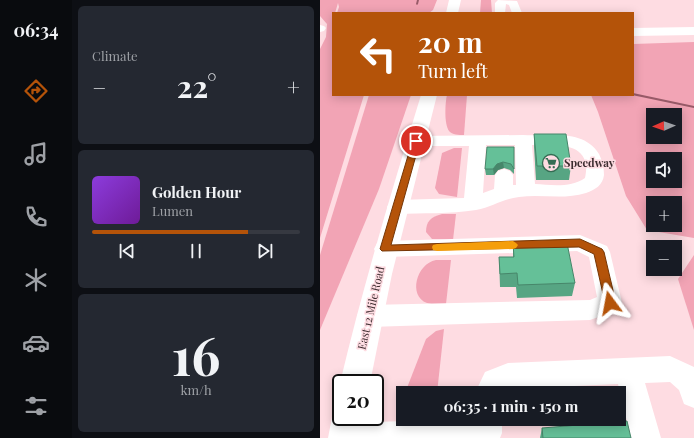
<!DOCTYPE html>
<html lang="en">
<head>
<meta charset="utf-8">
<style>
  body { margin:0; font-family:"Playfair Display",serif; background:#242831; color:#f1f3f6; height:100vh; display:flex; flex-direction:column; font-size:15px; white-space:nowrap }
  * { box-sizing:border-box; margin:0 }
  p { font-size:13px; color:#9ea1a6 }
  .icon { flex:none; width:22px; height:22px; fill:none; stroke:currentColor; stroke-width:2; stroke-linecap:round; stroke-linejoin:round }
  .map { position:relative; flex:1; overflow:hidden }
  .sheet { display:flex; flex-direction:column; gap:6px; padding:6px; background:#0d0f14; width:248px }
  .sheet>* { flex:none }
  .top-card { position:absolute; left:12px; top:12px; width:302px; height:84px; border-radius:0px; box-shadow:0 2px 10px #0003; background:#b45309; color:#fff; overflow:hidden }
  .needle { width:26px; rotate:268deg }
  .controls { position:absolute; left:326px; top:108px; display:grid; gap:8px }
  .controls a { display:grid; place-items:center; width:36px; height:36px; border-radius:0px; background:#171b24; box-shadow:0 2px 10px #0003; font-size:20px }
  .speed { position:absolute; left:12px; top:374px; display:flex; gap:8px; font-size:20px; font-weight:700; text-align:center }
  .speed>* { display:grid; place-content:center; width:52px; height:52px; border-radius:50%; background:#171b24; box-shadow:0 2px 10px #0003; line-height:1 }
  .speed .limit { border:2px solid #111; border-radius:6px; background:#fff; color:#111 }
  .pin { position:absolute; display:grid; place-items:center; width:34px; height:34px; color:#fff; margin:-17px; border:2px solid #fff; border-radius:50%; box-shadow:0 1px 4px #0007 }
  .me { position:absolute; width:44px; margin:-22px; rotate:347deg; stroke-linejoin:round; filter:drop-shadow(0 0 3px #0008) }
  .turn { display:flex; align-items:center; gap:14px; height:84px; padding:0 20px; font-size:18px }
  .turn .icon { width:52px; height:52px; stroke-width:2.5 }
  .turn b { display:block; font-size:28px; line-height:34px }
  .big { font-size:30px; font-weight:700; line-height:1.1 }
  .sheet .card { flex:1; display:flex; flex-direction:column; justify-content:center; gap:6px; min-width:0; padding:0 14px; border-radius:6px; background:#242831 }
  .sheet .dial { align-items:center; gap:0 }
  .dial b { font-size:52px; line-height:1 }
  .song { display:flex; align-items:center; gap:12px }
  .cover { width:48px; height:48px; border-radius:6px; background:linear-gradient(135deg,hsl(270 70% 55%),hsl(280 70% 35%)) }
  .played { height:4px; border-radius:2px; background:linear-gradient(90deg,#b45309 75%,#363941 75%) }
  .keys { display:flex; justify-content:space-around; direction:ltr }
  .heat { display:flex; justify-content:space-between; align-items:center; font-size:22px; direction:ltr }
  .trip { position:absolute; left:76px; top:386px; width:230px; height:40px; border-radius:0px; background:#171b24; box-shadow:0 2px 10px #0003; font-weight:700; line-height:40px; text-align:center }
  main { display:flex; flex:1; min-height:0 }
  .tabs { display:flex; flex-direction:column; width:72px; justify-content:space-around; align-items:center; background:#090b0e; color:#9ea1a6 }
  .tabs .icon { width:28px; height:28px }
  .tabs .current { color:#b45309 }
  .tabs b { font-size:18px; color:#f1f3f6 }
  .map>svg:first-child { display:block }
  .green { fill:#f2a4b5; fill-rule:evenodd }
  .lines { fill:none; stroke-linecap:round; stroke-linejoin:round }
  .stream { fill:#985a68; fill-rule:evenodd }
  .minor { fill:#fff; fill-rule:evenodd }
  .major { fill:#fff; fill-rule:evenodd }
  .wall { fill:#57a583 }
  .shaded-wall { fill:#47866a }
  .building { fill:#65c098; stroke:#47866a }
  .route { fill:#b45309; stroke:#753606 }
  .slow { fill:#f59e0b }
  .labels { text-anchor:middle; stroke-width:3; stroke-linejoin:round; paint-order:stroke }
  .poi-label { font-size:11px; font-weight:bold; fill:#3d2d30; stroke:#fedce2; text-anchor:start }
  .street-label { font-size:11px; fill:#3d2d30; stroke:#fedce2 }
</style>
</head>
<body>
<main>
<nav class="tabs">
<b>06:34</b>
<svg class="icon current" aria-label="directions" viewBox="0 0 24 24"><path d="M12 3l9 9-9 9-9-9zM9 14v-3h6M13 9l2 2-2 2"/></svg>
<svg class="icon" aria-label="music" viewBox="0 0 24 24"><path d="M9 18V5l10-2v13"/><circle cx="6" cy="18" r="3"/><circle cx="16" cy="16" r="3"/></svg>
<svg class="icon" aria-label="phone" viewBox="0 0 24 24"><path d="M5 4h4l2 5-3 2q2 4 5 5l2-3 5 2v4C11 20 4 13 5 4z"/></svg>
<svg class="icon" aria-label="climate" viewBox="0 0 24 24"><path d="M12 3v18M4 7l16 10M4 17L20 7"/></svg>
<svg class="icon" aria-label="car" viewBox="0 0 24 24"><path d="M5 17H2v-5l4-1 3-4h7l3 4 3 1v5h-3M9 17h6M6 11h13"/><circle cx="7" cy="17" r="2"/><circle cx="17" cy="17" r="2"/></svg>
<svg class="icon" aria-label="filters" viewBox="0 0 24 24"><path d="M4 7h16M4 17h16"/><circle cx="9" cy="7" r="2"/><circle cx="15" cy="17" r="2"/></svg>
</nav>
<section class="sheet">
<div class="card"><p>Climate</p>
<div class="heat"><a>−</a><b class="big">22°</b><a>+</a></div>
</div>
<div class="card">
<div class="song"><i class="cover"></i><div><b>Golden Hour</b><p>Lumen</p></div></div>
<div class="played"></div>
<div class="keys"><svg class="icon" aria-label="previous" viewBox="0 0 24 24"><path d="M18 5L8 12l10 7zM5 5v14"/></svg><svg class="icon" aria-label="pause" viewBox="0 0 24 24"><path d="M8 5v14M16 5v14"/></svg><svg class="icon" aria-label="next" viewBox="0 0 24 24"><path d="M6 5l10 7-10 7zM19 5v14"/></svg></div>
</div>
<div class="card dial"><b>16</b><p>km/h</p></div>
</section>
<div class="map">
<svg width="374" height="438" viewBox="0 0 374 438">
  <rect width="100%" height="100%" fill="#fedce2"/>
  <g class="green">
    <polygon points="0,0 117,0 113,10 109,13 17,13 19,7 18,3 15,13 13,13 13,95 44,95 0,238 0,49 6,37 7,24 0,16"/>
    <polygon points="161,0 171,0 172,13 160,13"/>
    <path d="M374,42V238L327,230L306,196L278,112L271,95H313V44ZM333,115H355V137H333ZM333,159H355V181H333ZM333,203H355V225H333Z"/>
    <polygon points="49,95 91,95 59,189 0,330 0,255"/>
    <path d="M127,95H147L144,135C139,135 132,135 129,131C124,124 125,103 127,95Z"/>
    <polygon points="134,148 142,148 137,197 119,194 115,188 122,153"/>
    <path d="M122,214H136L133,240L112,239L106,232C106,221 111,217 122,214Z"/>
    <polygon points="374,255 374,330 358,279"/>
    <path d="M116,260H131L126,304C121,304 113,305 107,303C88,296 96,264 116,260Z"/>
    <polygon points="124,329 117,393 85,393 106,339 116,331"/>
  </g>
  <g class="lines">
    <g class="stream">
      <polygon points="97,0 99,0 98,4 97,5 96,4"/>
      <polygon points="313,93 374,106 374,108 312,95 313,95"/>
    </g>
    <g class="minor">
      <polygon points="178,0 197,1 202,13 192,13 189,5 186,4 185,13 175,13 175,3"/>
      <polygon points="0,25 4,26 6,28 4,31 0,32"/>
      <polygon points="374,27 374,35 313,36 313,28"/>
      <path d="M203,135C228,137 263,128 279,154C282,160 284,168 284,175C283,185 275,190 266,193C244,200 222,194 199,197C182,199 172,207 156,210C130,214 103,213 77,214L70,212L67,207L70,202L77,200L144,198L149,146H96L90,145L88,141L90,137L96,136ZM166,145H195L196,185H193V175L190,171L184,169L178,171L175,175L174,189L163,193ZM212,145C236,145 273,141 265,178C251,188 231,185 215,184Z"/>
      <polygon points="260,235 287,246 290,252 302,303 298,310 270,320 49,327 40,324 37,316 40,308 49,305 270,300 277,297 269,257 257,251 65,257 57,255 54,249 57,243 65,241"/>
      <polygon points="350,356 374,367 374,408 364,404 359,390 350,382 325,383 341,438 311,438 298,384 188,389 183,393 155,393 165,372 188,363"/>
      <polygon points="146,419 182,419 182,433 180,438 9,438 14,428 24,423"/>
    </g>
    <g class="major">
      <polygon points="129,0 141,0 138,13 126,13"/>
      <path d="M101,95H117L72,274L50,383H21V385L20,383C43,286 72,190 101,95Z"/>
      <polygon points="21,404 21,417 44,417 40,438 8,438 12,417 17,406"/>
    </g>
  </g>
  <g class="wall">
    <polygon points="214,134 251,166 249,180 216,180 214,147"/>
    <polygon points="194,147 194,174 190,170 184,168 178,170 174,175 166,175 165,169"/>
    <polygon points="193,244 255,283 252,296 197,298 196,287 180,287 179,257 193,257"/>
    <polygon points="222,428 311,438 220,438"/>
  </g>
  <polygon class="shaded-wall" points="183,162 184,168 178,170 174,175 173,169 177,164"/>
  <g class="building">
    <polygon points="214,134 246,134 251,166 217,166"/>
    <polygon points="167,147 194,147 194,169 191,164 183,162 177,164 173,169 165,169"/>
    <polygon points="247,243 255,283 198,285 197,273 180,274 179,257 194,257 193,244"/>
    <polygon points="307,421 311,438 223,438 222,428"/>
  </g>
  <polygon class="route" points="93,139 98,139 100,141 71,245 260,239 282,249 284,252 296,303 294,306 290,308 287,306 285,303 274,254 259,247 62,251 60,249"/>
  <polygon class="slow" points="193,241 196,243 198,245 196,248 193,249 117,251 113,250 112,247 113,245 117,244"/>
  <defs>
    <g id="supermarket-ring" transform="scale(0.9)"><circle r="9.5" fill="#fedce2" stroke="#346c53" stroke-width="1.5"/><path d="M-6-5.5h2.5l.6 2H6L4.5 2H-2.5L-4.4-4H-6ZM-1.5 3.2a1.3 1.3 0 1 0 .1 0ZM3 3.2a1.3 1.3 0 1 0 .1 0Z" fill="#346c53"/></g>
  </defs>
  <g fill-rule="evenodd">
    <use href="#supermarket-ring" x="231" y="163"/>
  </g>
  <g class="labels">
    <g class="poi-label">
      <text x="244" y="167">Speedway</text>
    </g>
    <g class="street-label">
      <text transform="translate(51 308) rotate(-77)" y="4">East 12 Mile Road</text>
    </g>
  </g>
</svg>
<div class="controls">
<a><svg class="needle" viewBox="-14 -14 28 28"><path d="M0-13l5 13h-10z" fill="#e53935"/><path d="M0 13l5-13h-10z" fill="#9ea1a6"/></svg></a>
<a><svg class="icon" aria-label="sound" viewBox="0 0 24 24"><path d="M4 9h4l5-4v14l-5-4H4zM17 9q2 3 0 6"/></svg></a>
<a>+</a>
<a>−</a>
</div>
<div class="speed"><div class="limit">20</div></div>
<div class="pin" style="left:96px;top:141px;background:#d93025"><svg class="icon" aria-label="arrive" viewBox="0 0 24 24"><path d="M6 21V4h12l-3 4 3 4H6"/></svg></div>
<svg class="me" style="left:290px;top:303px" viewBox="-20 -20 40 40"><path d="M0-17L14 15 0 8-14 15z" fill="#b45309" stroke="#fff" stroke-width="4"/></svg>
<div class="trip">06:35 · 1 min · 150 m</div>
<div class="top-card">
<div class="turn"><svg class="icon" aria-label="left" viewBox="0 0 24 24"><path d="M17 20v-9H6M10 6l-5 5 5 5"/></svg><div><b>20 m</b>Turn left</div></div>
</div>
</div>
</main>
</body>
</html>
